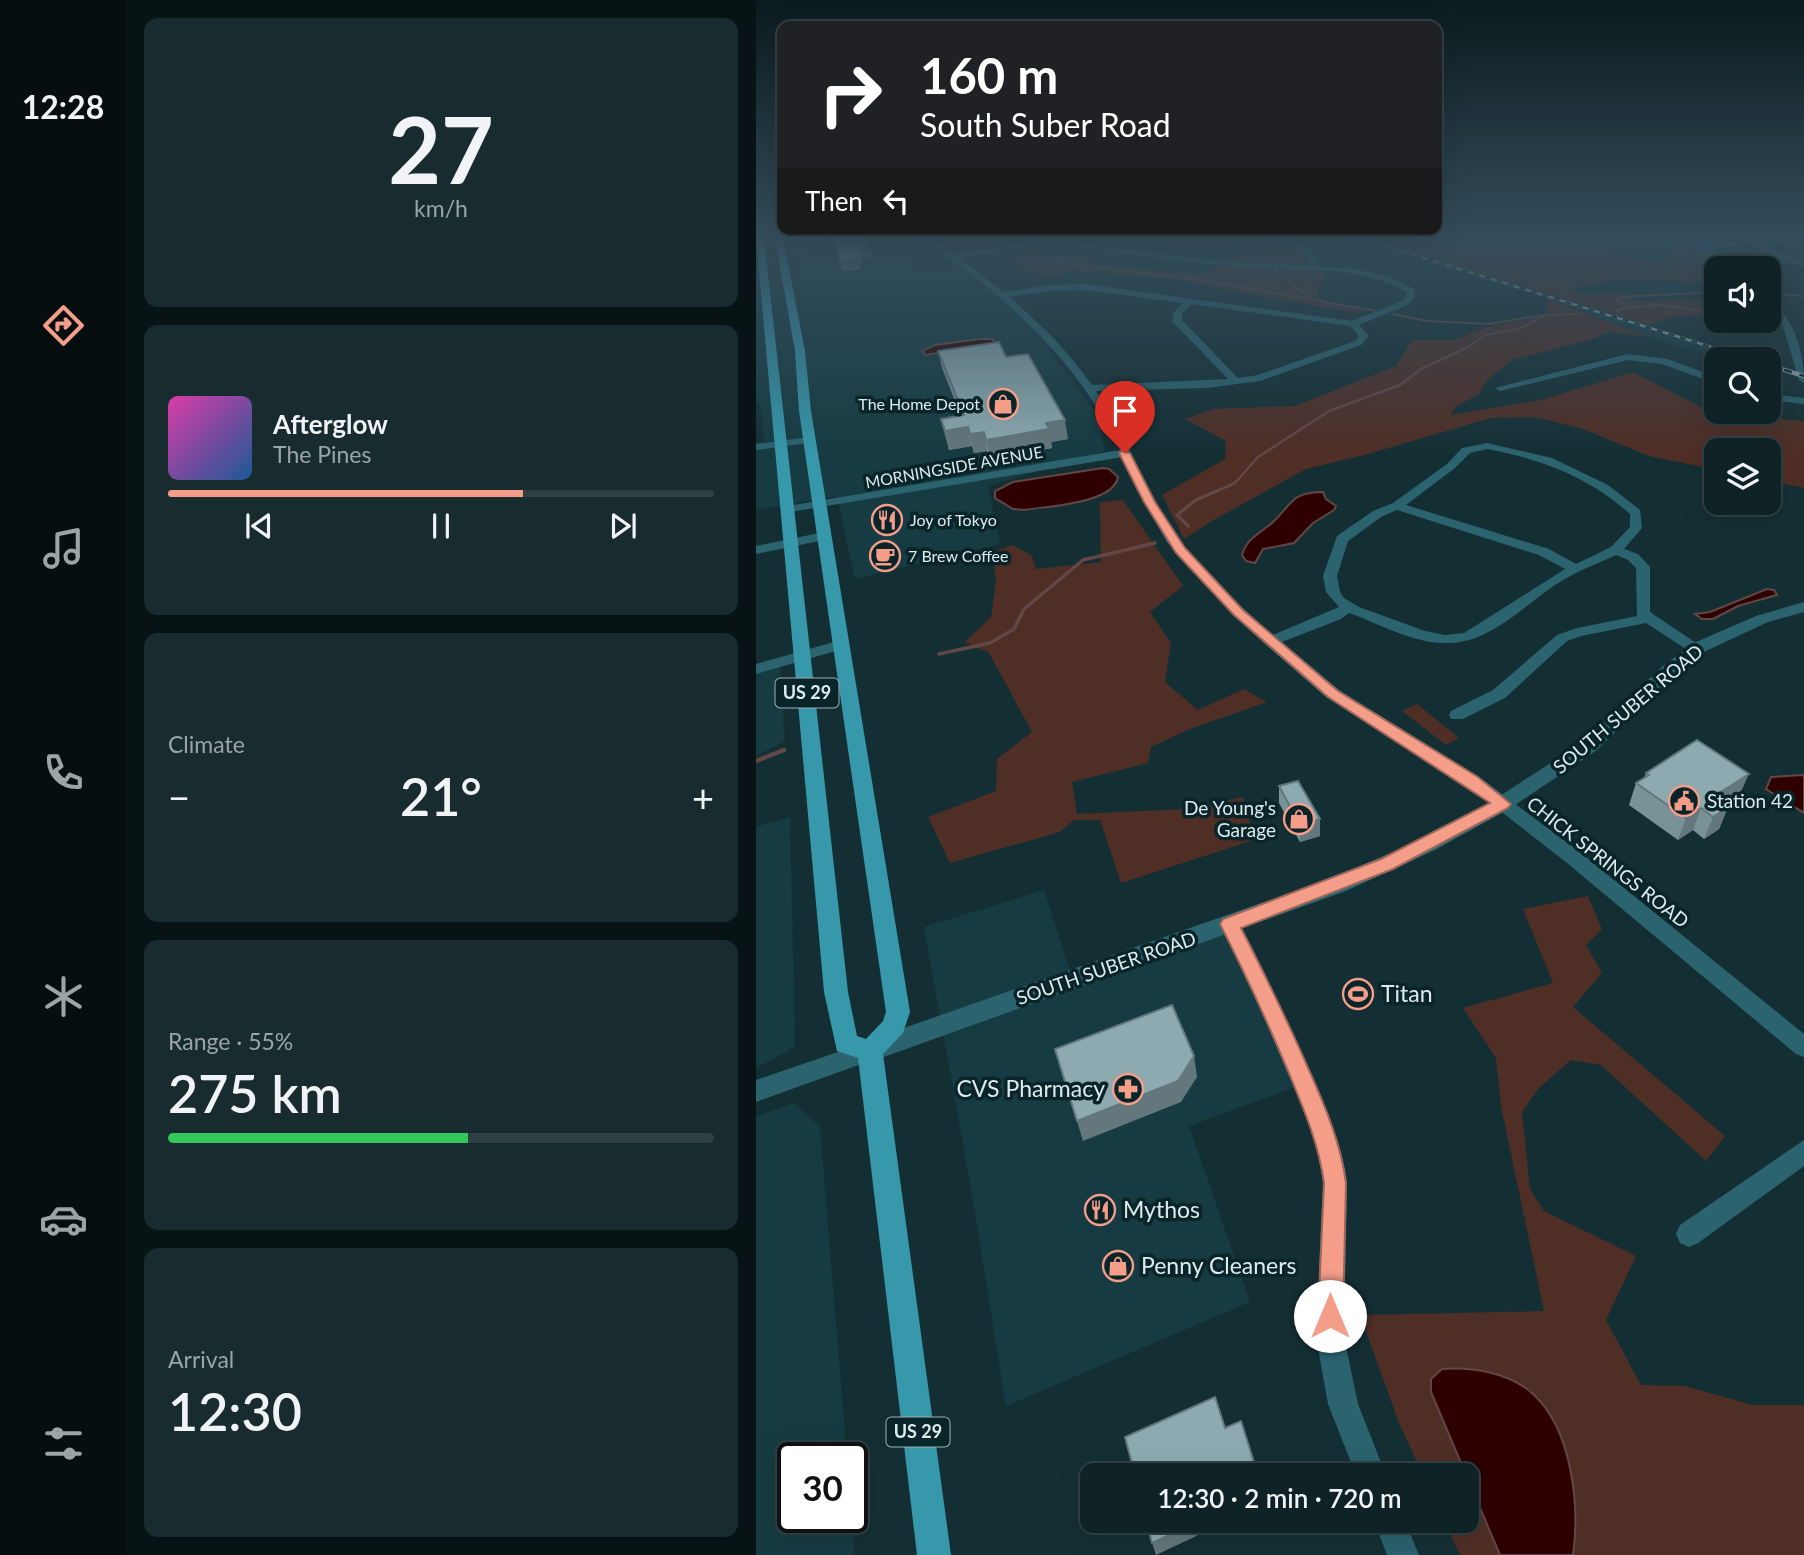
<!DOCTYPE html>
<html lang="en">
<head>
<meta charset="utf-8">
<style>
  body { margin:0; font-family:Lato,sans-serif; background:#182b2f; color:#f1f3f6; height:100vh; display:flex; flex-direction:column; font-size:26px; white-space:nowrap }
  * { box-sizing:border-box; margin:0 }
  p { font-size:23px; color:#9ba4a7 }
  .icon { flex:none; width:38px; height:38px; fill:none; stroke:currentColor; stroke-width:2; stroke-linecap:round; stroke-linejoin:round }
  .map { position:relative; flex:1; overflow:hidden }
  .sheet { display:flex; flex-direction:column; gap:18px; padding:18px; background:#081315; width:630px }
  .sheet>* { flex:none }
  .banner { position:absolute; left:21px; top:21px; width:665px; height:214px; border-radius:14px; box-shadow:0 7px 28px #0002,0 0 0 2px #2f4044; background:#202124; color:#fff; overflow:hidden }
  .tools { position:absolute; left:948px; top:256px; display:grid; gap:14px }
  .tools a { display:grid; place-items:center; width:77px; height:77px; border-radius:14px; background:#0f2327; box-shadow:0 7px 28px #0002,0 0 0 2px #2f4044; font-size:35px }
  .speed { position:absolute; left:21px; top:1442px; display:flex; gap:14px; font-size:35px; font-weight:700; text-align:center }
  .speed>* { display:grid; place-content:center; width:91px; height:91px; border-radius:50%; background:#0f2327; box-shadow:0 7px 28px #0002,0 0 0 2px #2f4044; line-height:1 }
  .speed .limit { border:4px solid #111; border-radius:10px; background:#fff; color:#111 }
  .pin { position:absolute; display:grid; place-items:center; width:60px; height:60px; color:#fff; margin:-72px -30px; border-radius:50% 50% 50% 0; rotate:-45deg; box-shadow:0 0 7px #0007 }
  .pin .icon { rotate:45deg }
  .me { position:absolute; width:77px; margin:-38px; rotate:0deg; stroke-linejoin:round; filter:drop-shadow(0 0 5px #0008) }
  .turn { display:flex; align-items:center; gap:24px; height:147px; padding:0 28px; font-size:32px }
  .turn .icon { width:91px; height:91px; stroke-width:2.5 }
  .turn b { display:block; font-size:49px; line-height:60px }
  .then { display:flex; align-items:center; height:66px; padding:0 28px; background:#0003; gap:14px; font-size:26px }
  .big { font-size:52px; font-weight:600; line-height:1.1 }
  .sheet .tile { flex:1; display:flex; flex-direction:column; justify-content:center; gap:10px; min-width:0; padding:0 24px; border-radius:14px; background:#182b2f }
  .sheet .dial { align-items:center; gap:0 }
  .dial b { font-size:91px; line-height:1 }
  .song { display:flex; align-items:center; gap:21px }
  .cover { width:84px; height:84px; border-radius:10px; background:linear-gradient(135deg,hsl(320 70% 55%),hsl(210 70% 35%)) }
  .played { height:7px; border-radius:4px; background:linear-gradient(90deg,#f49e8a 65%,#2f4044 65%) }
  .keys { display:flex; justify-content:space-around; direction:ltr }
  .heat { display:flex; justify-content:space-between; align-items:center; font-size:38px; direction:ltr }
  .charge { height:10px; border-radius:5px; background:linear-gradient(90deg,#34c759 55%,#2f4044 0) }
  .trip { position:absolute; left:324px; top:1463px; width:399px; height:70px; border-radius:14px; background:#0f2327; box-shadow:0 7px 28px #0002,0 0 0 2px #2f4044; font-weight:600; line-height:70px; text-align:center }
  main { display:flex; flex:1; min-height:0 }
  .tabs { display:flex; flex-direction:column; width:126px; justify-content:space-around; align-items:center; background:#060e10; color:#9ba4a7 }
  .tabs .icon { width:49px; height:49px }
  .tabs .active { color:#f49e8a }
  .tabs b { font-size:32px; color:#f1f3f6 }
  .map>svg:first-child { display:block }
  .built { fill:#163b42 }
  .green { fill:#4f2e26 }
  .water { fill:#2e0100; stroke:#624747; stroke-width:2 }
  .lines { fill:none; stroke-linecap:round; stroke-linejoin:round }
  .stream-far3 { stroke:#624747; stroke-width:2 }
  .stream-far2 { stroke:#624747; stroke-width:2.5 }
  .stream-far1 { stroke:#624747; stroke-width:3.5 }
  .stream { stroke:#624747; stroke-width:4.5 }
  .minor { fill:#2b636f; fill-rule:evenodd }
  .tertiary { fill:#2b636f; fill-rule:evenodd }
  .primary { fill:#3797ab; fill-rule:evenodd }
  .rail-far1-casing { stroke:#96a9ad; stroke-width:2.5 }
  .rail-casing { stroke:#96a9ad; stroke-width:4.5 }
  .rail-far1 { stroke:#0a252a; stroke-width:2; stroke-dasharray:6; stroke-linecap:butt }
  .rail { stroke:#0a252a; stroke-width:2.5; stroke-dasharray:8; stroke-linecap:butt }
  .wall { fill:#799298 }
  .shaded-wall { fill:#63777c }
  .building { fill:#8daab1; stroke:#63777c; stroke-width:2 }
  .route { fill:#f49e8a; stroke:#9f675a; stroke-width:2 }
  .labels { text-anchor:middle; stroke-width:7; stroke-linejoin:round; paint-order:stroke }
  .far-poi-label { font-size:16px; fill:#dcebee; stroke:#0a252a; text-anchor:start }
  .far-street-label { font-size:16px; fill:#dcebee; stroke:#0a252a }
  .shield { fill:#0a252a; stroke:#9db0b3; stroke-width:2 }
  .shield-label { font-size:18px; font-weight:bold; fill:#dcebee }
  .street-label { font-size:19px; fill:#dcebee; stroke:#0a252a }
  .poi-label { font-size:19px; fill:#dcebee; stroke:#0a252a; text-anchor:start }
  .near-poi-label { font-size:23px; fill:#dcebee; stroke:#0a252a; text-anchor:start }
</style>
</head>
<body>
<main>
<nav class="tabs">
<b>12:28</b>
<svg class="icon active" aria-label="directions" viewBox="0 0 24 24"><path d="M12 3l9 9-9 9-9-9zM9 14v-3h6M13 9l2 2-2 2"/></svg>
<svg class="icon" aria-label="music" viewBox="0 0 24 24"><path d="M9 18V5l10-2v13"/><circle cx="6" cy="18" r="3"/><circle cx="16" cy="16" r="3"/></svg>
<svg class="icon" aria-label="phone" viewBox="0 0 24 24"><path d="M5 4h4l2 5-3 2q2 4 5 5l2-3 5 2v4C11 20 4 13 5 4z"/></svg>
<svg class="icon" aria-label="climate" viewBox="0 0 24 24"><path d="M12 3v18M4 7l16 10M4 17L20 7"/></svg>
<svg class="icon" aria-label="car" viewBox="0 0 24 24"><path d="M5 17H2v-5l4-1 3-4h7l3 4 3 1v5h-3M9 17h6M6 11h13"/><circle cx="7" cy="17" r="2"/><circle cx="17" cy="17" r="2"/></svg>
<svg class="icon" aria-label="filters" viewBox="0 0 24 24"><path d="M4 7h16M4 17h16"/><circle cx="9" cy="7" r="2"/><circle cx="15" cy="17" r="2"/></svg>
</nav>
<section class="sheet">
<div class="tile dial"><b>27</b><p>km/h</p></div>
<div class="tile">
<div class="song"><i class="cover"></i><div><b>Afterglow</b><p>The Pines</p></div></div>
<div class="played"></div>
<div class="keys"><svg class="icon" aria-label="previous" viewBox="0 0 24 24"><path d="M18 5L8 12l10 7zM5 5v14"/></svg><svg class="icon" aria-label="pause" viewBox="0 0 24 24"><path d="M8 5v14M16 5v14"/></svg><svg class="icon" aria-label="next" viewBox="0 0 24 24"><path d="M6 5l10 7-10 7zM19 5v14"/></svg></div>
</div>
<div class="tile"><p>Climate</p>
<div class="heat"><a>−</a><b class="big">21°</b><a>+</a></div>
</div>
<div class="tile"><p>Range · 55%</p><b class="big">275 km</b><div class="charge"></div></div>
<div class="tile"><p>Arrival</p><b class="big">12:30</b></div>
</section>
<div class="map">
<svg width="1048" height="1555" viewBox="0 0 1048 1555">
  <rect width="100%" height="100%" fill="#142f34"/>
  <g class="built">
    <polygon points="33,238 108,238 110,241 180,238 195,251 160,258 163,272 209,267 267,319 286,339 339,412 349,451 232,486 244,544 99,579 81,496 0,510 0,443 8,441 4,403 0,403 0,280 41,275"/>
    <polygon points="582,238 611,238 1001,359 969,359 892,337 790,298"/>
    <polygon points="24,667 29,741 0,756 0,673"/>
    <polygon points="34,817 39,1047 0,1068 0,827"/>
    <polygon points="288,890 316,977 481,924 558,1080 433,1126 494,1302 250,1406 217,1200 168,927"/>
    <polygon points="38,1103 64,1127 91,1458 37,1458 37,1517 95,1517 99,1555 0,1555 0,1117"/>
  </g>
  <g class="green">
    <polygon points="180,238 323,238 263,242 195,251"/>
    <polygon points="396,238 528,238 521,242 539,245 550,265 569,272 569,280 562,287 562,299 610,311 599,313 408,278 322,271 290,277 261,267 252,258 277,253 320,257 356,266 449,274 485,255 469,245 414,244 393,239"/>
    <polygon points="611,238 866,238 837,245 890,261 921,259 903,247 916,245 926,250 946,251 971,268 961,268 961,283 866,279 813,289 824,294 868,294 881,301 943,300 961,302 961,316 916,316 892,325"/>
    <polygon points="790,298 892,337 853,332 837,339 756,360 730,381 723,394 699,407 695,415 785,400 877,372 958,414 1048,421 1048,488 1013,481 1013,450 961,450 961,470 893,456 827,429 779,417 735,418 612,454 550,469 456,521 428,539 406,495 469,459 470,441 429,419 458,409 539,406 640,366 656,340 699,340 730,327 794,316"/>
    <polygon points="367,500 427,586 394,612 415,643 409,682 442,710 488,689 511,702 434,729 395,747 392,763 316,782 321,814 432,809 487,797 498,840 365,883 344,820 318,820 304,832 194,863 172,817 240,791 241,759 276,732 233,653 209,642 235,617 240,581 237,552 257,545 276,556 280,569 345,562 344,502"/>
    <polygon points="661,704 703,738 690,745 646,711"/>
    <polygon points="832,896 846,929 830,945 846,973 817,1007 969,1136 950,1161 845,1065 815,1060 782,1089 766,1112 774,1189 788,1211 880,1256 850,1320 885,1385 929,1386 997,1405 1048,1405 1048,1555 704,1555 688,1521 710,1521 710,1475 667,1475 643,1423 604,1315 788,1311 745,1106 740,1058 707,1008 797,983 767,909"/>
  </g>
  <g class="water">
    <polygon points="223,339 236,339 240,343 170,355 166,351 179,345"/>
    <path d="M347,468L353,469L362,477C357,504 291,506 268,510L257,509L239,498V491L257,482Z"/>
    <path d="M567,492L570,499L580,506L578,510L557,523L538,543L507,549L499,563L490,561L486,555C491,538 503,534 516,523C536,505 534,492 567,492Z"/>
    <polygon points="1011,589 1018,590 1021,595 982,606 957,619 946,619 939,614 954,612"/>
    <polygon points="1048,775 1048,813 1010,789 1015,777"/>
    <path d="M686,1369C716,1367 753,1372 777,1394C816,1429 824,1506 817,1555H744L675,1392V1379Z"/>
  </g>
  <g class="lines">
    <g class="stream-far3">
      <polyline points="502,244 503,258 511,265"/>
      <polyline points="278,260 445,280 620,311"/>
      <polyline points="518,270 553,297"/>
      <polyline points="1013,293 1048,296"/>
      <polyline points="872,308 904,305 961,313"/>
      <polyline points="860,311 873,306 860,300 863,297 961,292"/>
      <polyline points="636,314 671,321 733,324 787,315"/>
      <polyline points="708,350 729,335 763,329 790,315 824,314"/>
    </g>
    <polyline class="stream-far2" points="459,492 479,483 502,457 573,411 644,385 665,369 710,348"/>
    <g class="stream-far1">
      <polyline points="432,526 421,515 440,500 463,490"/>
      <polyline points="183,654 234,643 258,629 268,609 327,560 399,543"/>
    </g>
    <polyline class="stream" points="0,761 28,750"/>
    <g class="minor">
      <path d="M168,238H177L199,254L269,243L310,242L472,262L555,266L551,255L529,244L532,240C548,244 560,249 563,267C597,268 628,271 658,289L659,296L652,305L603,325L613,336L605,345L504,381L451,388L340,391C372,437 389,490 420,535C443,568 487,609 517,635L583,607L570,592L567,576L581,536L617,511L637,503L691,464L706,448L731,443L796,458L852,485L884,510L886,528L868,549L882,554L894,567V612L946,647L949,650L946,653H936L890,623L825,636L811,641L749,698L707,719H695L693,715L695,711L737,690L801,635L821,628L881,616L880,568L872,560L860,555C843,563 824,570 807,580C770,602 737,643 691,643C658,644 624,624 593,613L585,619L526,642L583,690L723,777L825,853L1048,1034V1057L1040,1054L811,863L711,785L571,698L509,644L478,616L411,542L388,502L367,457L28,513V507L32,506L364,450C333,383 285,332 228,284C209,268 186,255 168,238ZM310,246C364,253 417,261 471,266C529,272 599,261 651,292V296L646,301L596,321L329,284L294,285L248,292L204,258L269,247ZM329,290L427,303L418,312L416,321L472,379L336,385C312,351 284,323 253,297L294,291ZM436,304L594,326L603,336L599,341L502,375L482,378L426,320V313ZM731,449C785,459 833,477 874,514V527L855,547L820,564L793,549L650,505L699,468L714,453ZM641,510L783,555L809,569L708,633L689,635L669,631L603,607L588,598L584,592L581,576L592,541L625,517Z"/>
      <path d="M922,238H932L946,245L1048,238V241L1006,245L1048,262V266L1029,262L996,245L954,249L980,268C970,268 932,245 922,238Z"/>
      <path d="M1013,301C1039,317 1048,354 1048,383L1043,380L1027,326L1013,310Z"/>
      <polygon points="872,354 911,359 961,377 961,384 906,364 872,360 744,391 739,388"/>
      <polygon points="1013,394 1048,398 1048,404 1013,400"/>
      <polygon points="54,437 60,440 58,442 0,450 0,444"/>
      <polygon points="85,640 93,645 90,648 0,674 0,664"/>
      <path d="M474,916L481,918C507,968 531,1019 553,1070C569,1106 587,1144 591,1183L588,1337L602,1404L630,1475H600L572,1404L560,1337L567,1183C563,1144 546,1107 531,1071C510,1021 488,972 464,924L467,918Z"/>
      <polygon points="114,1041 122,1044 125,1051 122,1058 0,1102 0,1080"/>
      <polygon points="1048,1140 1048,1166 942,1243 933,1247 924,1243 920,1234 924,1225"/>
      <polygon points="618,1521 649,1521 663,1555 631,1555"/>
    </g>
    <g class="tertiary">
      <polygon points="68,532 73,533 75,536 73,539 0,554 0,546"/>
      <polygon points="1048,602 1048,612 1012,622 952,650 919,674 841,750 753,809 679,850 590,891 114,1062 105,1059 102,1051 105,1043 574,879 665,840 739,799 827,742 907,666 940,642 1000,616"/>
    </g>
    <polygon class="primary" points="0,238 8,238 92,992 101,1036 110,1039 127,1021 130,1012 43,411 39,351 19,238 27,238 49,351 55,411 154,1012 147,1033 127,1054 195,1555 161,1555 102,1058 81,1051 68,992"/>
    <g class="rail-far1-casing">
      <polyline id="rail-far1" points="603,238 965,350"/>
    </g>
    <g class="rail-casing">
      <g id="rail">
        <polyline points="959,348 993,359"/>
        <polyline points="1013,365 1048,376"/>
      </g>
    </g>
    <use href="#rail-far1" class="rail-far1"/>
    <use href="#rail" class="rail"/>
  </g>
  <g class="wall">
    <polygon points="182,351 250,357 312,439 295,442 296,448 234,459 231,451 218,453 216,446 193,450 185,419 205,416 186,368"/>
    <polygon points="890,773 983,796 970,805 972,807 963,829 948,839 937,830 922,840 873,805 880,783 888,779"/>
    <polygon points="523,786 564,819 564,836 544,842 523,803"/>
  </g>
  <g class="shaded-wall">
    <polygon points="45,238 68,238 68,240 47,242"/>
    <polygon points="113,247 116,257 106,258 104,270 86,271 83,261 104,248"/>
    <polygon points="309,420 312,439 295,442 296,448 234,459 230,440 290,423"/>
    <polygon points="212,427 216,446 193,450 189,431"/>
    <polygon points="228,432 231,451 218,453 214,434"/>
    <polygon points="993,774 983,796 955,815 957,797"/>
    <polygon points="972,807 963,829 948,839 957,817"/>
    <polygon points="945,808 937,830 922,840 930,818"/>
    <polygon points="564,819 564,836 544,842 544,825"/>
    <polygon points="438,1056 441,1077 425,1102 327,1141 321,1121"/>
    <polygon points="443,1521 472,1521 400,1555 396,1543"/>
  </g>
  <g class="building">
    <polygon points="80,238 111,238 113,247 104,248 102,259 83,261"/>
    <polygon points="243,342 250,357 272,354 309,420 290,423 293,429 230,440 228,432 214,434 212,427 189,431 185,419 208,415 182,351"/>
    <polygon points="941,740 993,774 957,797 972,807 957,817 945,808 930,818 880,783 893,775 890,773"/>
    <polygon points="542,781 564,819 544,825 523,786"/>
    <polygon points="416,1005 438,1056 422,1081 321,1121 299,1049"/>
    <polygon points="459,1397 469,1428 485,1421 502,1475 379,1475 369,1437"/>
    <polygon points="390,1521 443,1521 396,1543"/>
  </g>
  <linearGradient id="sky" x2="0" y2="1"><stop stop-color="#0b1a1d"/><stop offset="0.52" stop-color="#344d5c"/><stop offset="1" stop-color="#344d5c" stop-opacity="0"/></linearGradient>
  <rect width="1048" height="456" fill="url(#sky)"/>
  <path class="route" d="M365,451L374,453L399,502L429,548L487,610L582,691L722,777L755,804L752,808L637,869L485,928C509,975 532,1022 553,1070C569,1106 585,1144 590,1183L587,1316L583,1325L574,1329L565,1325L562,1316L568,1183C563,1144 547,1107 532,1071C511,1021 489,973 464,924L467,919L625,859L734,803L572,697L478,615L420,553L388,502L363,453Z"/>
  <defs>
    <g id="shop-ring" transform="scale(1.575)"><circle r="9.5" fill="#0a252a" stroke="#f49e8a" stroke-width="1.5"/><path d="M-5-2.5h2.3a2.7 3.5 0 0 1 5.4 0H5L5.5 6h-11ZM-1.5-2.5h3a1.5 2.3 0 0 0-3 0Z" fill="#f49e8a"/></g>
    <g id="restaurant-ring" transform="scale(1.575)"><circle r="9.5" fill="#0a252a" stroke="#f49e8a" stroke-width="1.5"/><path d="M-5-6h1v4h1v-4h1v4h1v-4h1v5L-1.5 .5V6h-2V.5L-5-1ZM5-6V6H3V1.5H1.5Q1.5-4 5-6Z" fill="#f49e8a"/></g>
    <g id="cafe-ring" transform="scale(1.575)"><circle r="9.5" fill="#0a252a" stroke="#f49e8a" stroke-width="1.5"/><path d="M-5.5-4.5H6V0H3Q3 3.5 0 3.5H-2.5Q-5.5 3.5-5.5 0ZM3-3.2v2h1.7v-2ZM-6 4.5H4V6H-6Z" fill="#f49e8a"/></g>
    <g id="civic-ring" transform="scale(1.575)"><circle r="9.5" fill="#0a252a" stroke="#f49e8a" stroke-width="1.5"/><path d="M-.6-6.5H3V-4.5H.6V-3L4-1V1h2V6H-6V1h2V-1L-.6-3ZM-1.2 2.5V6h2.4V2.5Z" fill="#f49e8a"/></g>
    <g id="stadium-ring" transform="scale(1.575)"><circle r="9.5" fill="#0a252a" stroke="#f49e8a" stroke-width="1.5"/><path d="M0-5a6.5 5 0 1 0 0 10a6.5 5 0 1 0 0-10ZM-3.5-1.8h7v3.6h-7Z" fill="#f49e8a"/></g>
    <g id="pharmacy-ring" transform="scale(1.575)"><circle r="9.5" fill="#0a252a" stroke="#f49e8a" stroke-width="1.5"/><path d="M-2-6h4v4h4v4h-4v4h-4v-4h-4v-4h4Z" fill="#f49e8a"/></g>
  </defs>
  <g fill-rule="evenodd">
    <use href="#shop-ring" x="247" y="404"/>
    <use href="#restaurant-ring" x="131" y="520"/>
    <use href="#cafe-ring" x="129" y="556"/>
    <use href="#civic-ring" x="928" y="801"/>
    <use href="#shop-ring" x="543" y="819"/>
    <use href="#stadium-ring" x="602" y="994"/>
    <use href="#pharmacy-ring" x="372" y="1089"/>
    <use href="#restaurant-ring" x="344" y="1210"/>
    <use href="#shop-ring" x="362" y="1266"/>
  </g>
  <g class="labels">
    <g class="far-poi-label">
      <text x="224" y="410" text-anchor="end">The Home Depot</text>
      <text x="154" y="526">Joy of Tokyo</text>
      <text x="152" y="562">7 Brew Coffee</text>
    </g>
    <g class="far-street-label">
      <text transform="translate(198 467) rotate(-10)" y="6">MORNINGSIDE AVENUE</text>
    </g>
    <g class="shield">
      <rect x="19.5" y="678.5" width="63" height="29" rx="5"/>
      <rect x="130.5" y="1417.5" width="63" height="29" rx="5"/>
    </g>
    <g class="shield-label">
      <text x="51" y="699">US 29</text>
      <text x="162" y="1438">US 29</text>
    </g>
    <g class="street-label">
      <text transform="translate(872 709) rotate(-40)" y="7">SOUTH SUBER ROAD</text>
      <text transform="translate(852 862) rotate(38)" y="7">CHICK SPRINGS ROAD</text>
      <text transform="translate(350 968) rotate(-19)" y="7">SOUTH SUBER ROAD</text>
    </g>
    <g class="poi-label">
      <text x="951" y="808">Station 42</text>
      <text x="520" y="815" text-anchor="end">De Young's<tspan x="520" dy="22">Garage</tspan></text>
    </g>
    <g class="near-poi-label">
      <text x="625" y="1002">Titan</text>
      <text x="349" y="1097" text-anchor="end">CVS Pharmacy</text>
      <text x="367" y="1218">Mythos</text>
      <text x="385" y="1274">Penny Cleaners</text>
    </g>
  </g>
</svg>
<div class="tools">
<a><svg class="icon" aria-label="sound" viewBox="0 0 24 24"><path d="M4 9h4l5-4v14l-5-4H4zM17 9q2 3 0 6"/></svg></a>
<a><svg class="icon" aria-label="search" viewBox="0 0 24 24"><circle cx="10" cy="10" r="6"/><path d="M15 15l6 6"/></svg></a>
<a><svg class="icon" aria-label="layers" viewBox="0 0 24 24"><path d="M12 4l9 5-9 5-9-5zM3 14l9 5 9-5"/></svg></a>
</div>
<div class="speed"><div class="limit">30</div></div>
<div class="pin" style="left:369px;top:453px;background:#d93025"><svg class="icon" aria-label="arrive" viewBox="0 0 24 24"><path d="M6 21V4h12l-3 4 3 4H6"/></svg></div>
<svg class="me" style="left:574px;top:1316px" viewBox="-20 -20 40 40"><circle r="19" fill="#fff"/><path d="M0-13L10 11 0 6-10 11z" fill="#f49e8a"/></svg>
<div class="trip">12:30 · 2 min · 720 m</div>
<div class="banner">
<div class="turn"><svg class="icon" aria-label="right" viewBox="0 0 24 24"><path d="M7 20v-9h11M14 6l5 5-5 5"/></svg><div><b>160 m</b>South Suber Road</div></div>
<div class="then">Then<svg class="icon" aria-label="left" viewBox="0 0 24 24"><path d="M17 20v-9H6M10 6l-5 5 5 5"/></svg></div>
</div>
</div>
</main>
</body>
</html>
